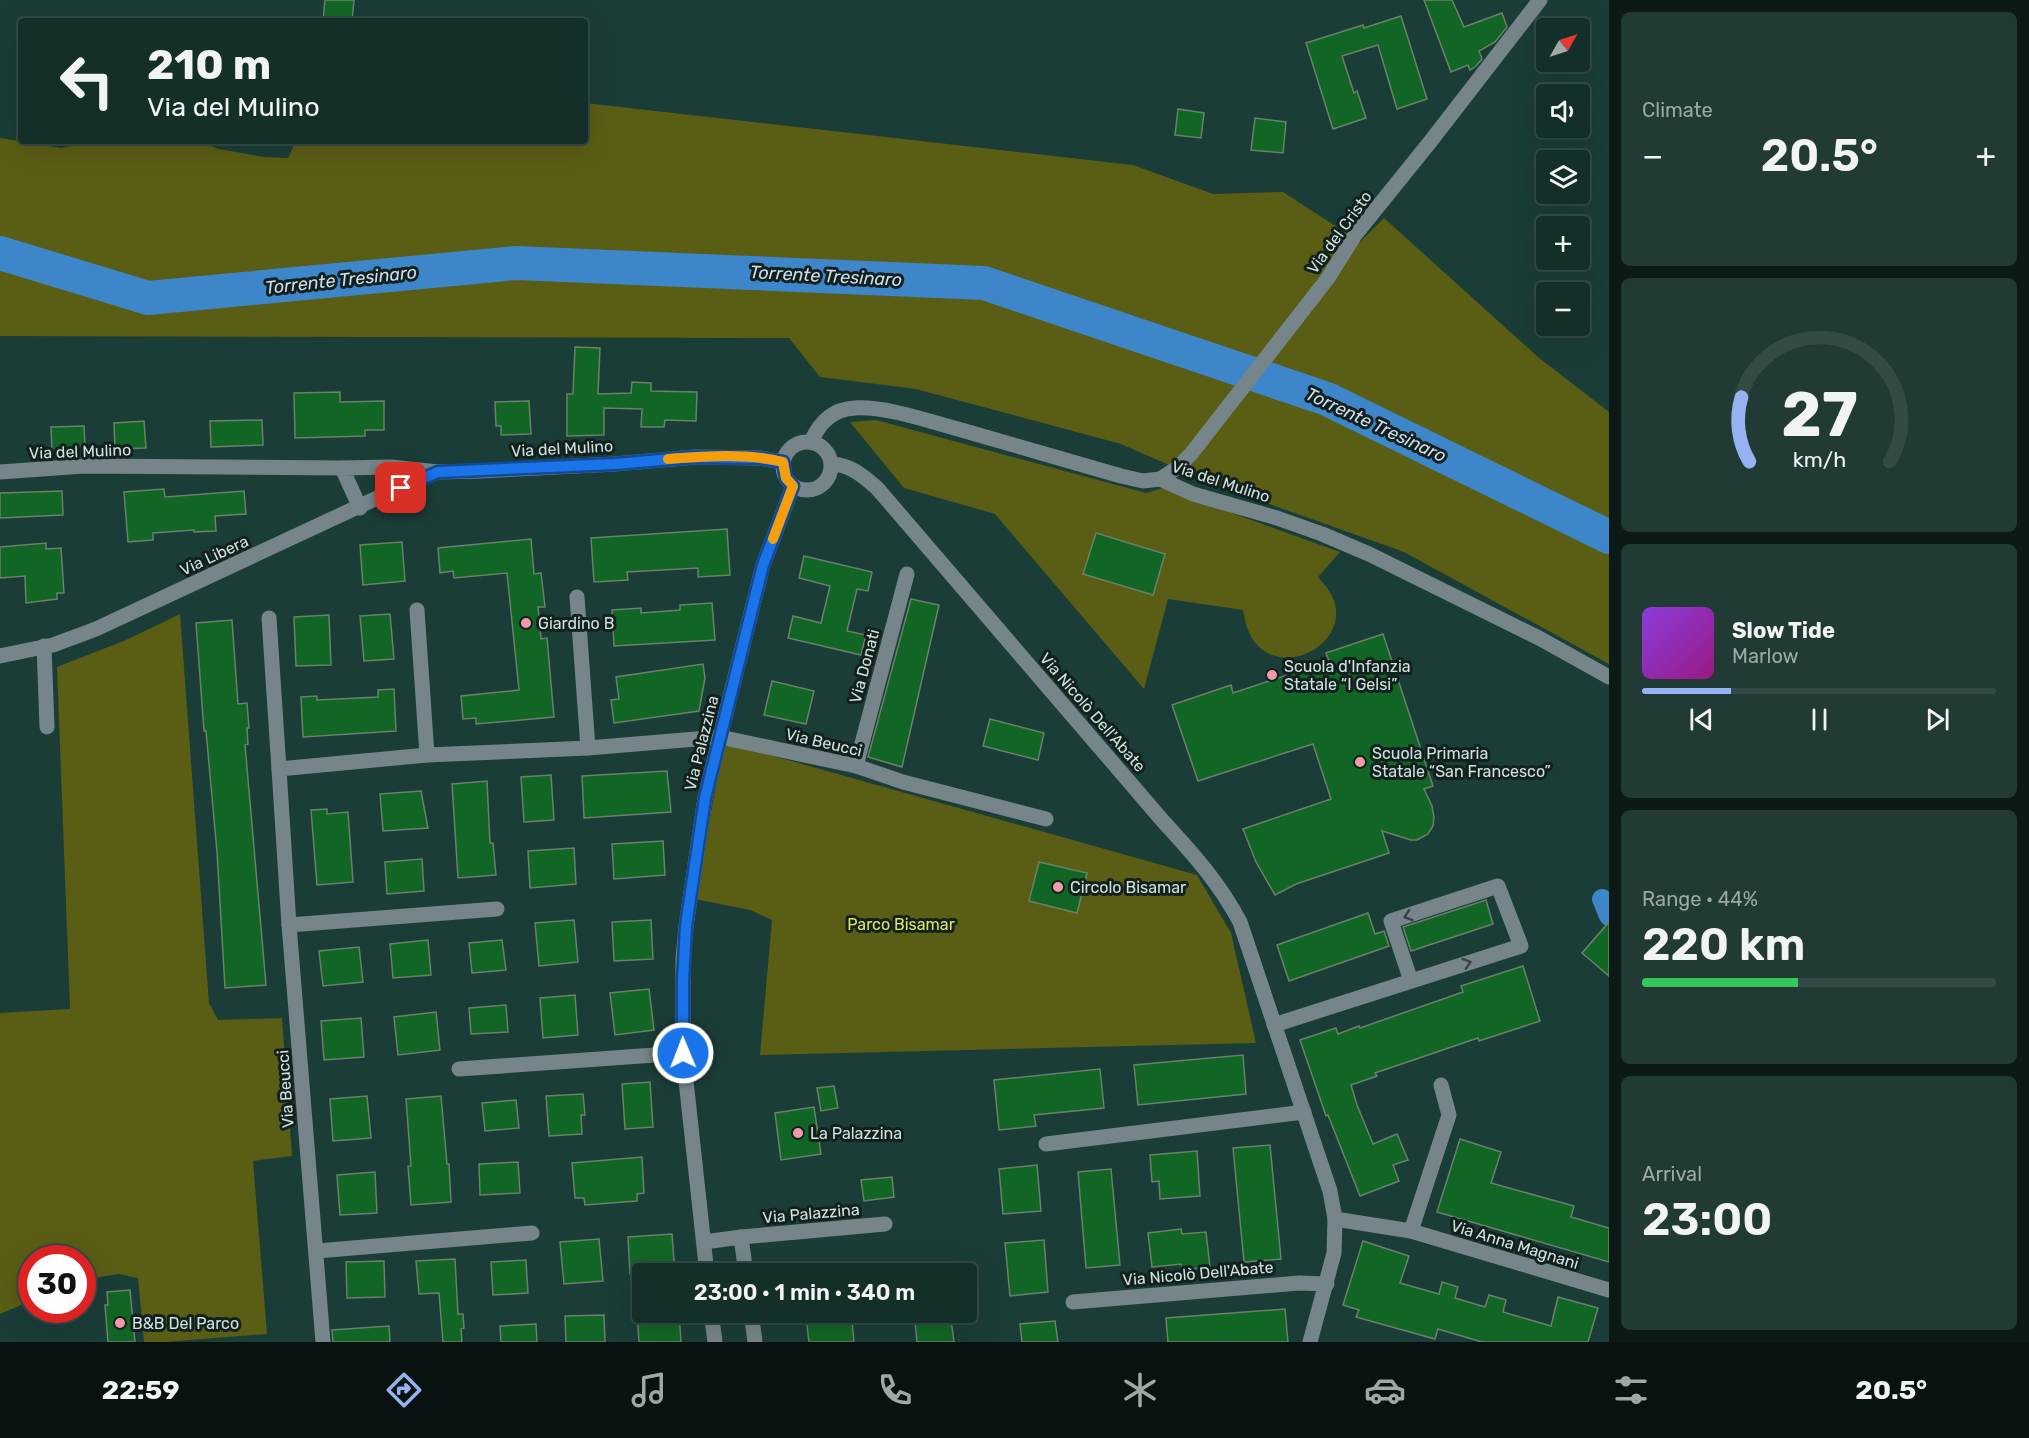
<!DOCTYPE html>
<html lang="en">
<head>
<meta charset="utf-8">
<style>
  body { margin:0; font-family:Rubik,sans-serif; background:#213a35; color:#f1f3f6; height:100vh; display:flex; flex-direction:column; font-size:22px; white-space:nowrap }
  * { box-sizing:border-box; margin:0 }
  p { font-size:20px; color:#9da8a8 }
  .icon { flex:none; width:33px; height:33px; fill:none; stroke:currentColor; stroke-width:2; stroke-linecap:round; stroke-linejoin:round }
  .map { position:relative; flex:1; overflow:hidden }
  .panel { display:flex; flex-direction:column; gap:12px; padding:12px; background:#0b1917; width:420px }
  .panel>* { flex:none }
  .guide { position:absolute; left:18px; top:18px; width:570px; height:126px; border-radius:6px; box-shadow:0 6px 24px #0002,0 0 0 2px #334a46; background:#142e29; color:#f1f3f6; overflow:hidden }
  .needle { width:39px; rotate:51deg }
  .fabs { position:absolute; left:1536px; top:18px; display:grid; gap:12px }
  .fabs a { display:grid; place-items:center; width:54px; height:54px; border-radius:6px; background:#142e29; box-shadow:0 6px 24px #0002,0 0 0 2px #334a46; font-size:30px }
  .speed { position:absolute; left:18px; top:1245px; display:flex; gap:12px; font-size:30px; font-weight:700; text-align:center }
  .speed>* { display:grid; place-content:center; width:78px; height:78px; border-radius:50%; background:#142e29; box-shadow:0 6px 24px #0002,0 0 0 2px #334a46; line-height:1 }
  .speed .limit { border:9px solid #d22; background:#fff; color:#111 }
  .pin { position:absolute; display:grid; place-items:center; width:51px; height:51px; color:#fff; margin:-26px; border-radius:12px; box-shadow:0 3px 9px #0006 }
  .me { position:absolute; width:66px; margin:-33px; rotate:359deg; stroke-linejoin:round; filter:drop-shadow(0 0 4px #0008) }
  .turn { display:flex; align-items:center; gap:21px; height:126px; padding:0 30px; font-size:27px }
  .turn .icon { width:78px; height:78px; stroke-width:2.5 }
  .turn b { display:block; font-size:42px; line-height:51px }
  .big { font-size:45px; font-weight:600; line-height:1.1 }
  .panel .tile { flex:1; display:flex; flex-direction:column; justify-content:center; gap:9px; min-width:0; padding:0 21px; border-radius:9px; background:#213a35 }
  .panel .dial { align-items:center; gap:0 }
  .dial svg { height:156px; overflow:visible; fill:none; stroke:#334a46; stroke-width:7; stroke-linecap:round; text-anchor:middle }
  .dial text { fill:#f1f3f6; stroke:none }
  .song { display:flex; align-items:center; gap:18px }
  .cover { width:72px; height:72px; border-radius:9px; background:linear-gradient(135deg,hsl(270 70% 55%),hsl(310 70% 35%)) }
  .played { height:6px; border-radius:3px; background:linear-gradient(90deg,#95b2f1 25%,#334a46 25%) }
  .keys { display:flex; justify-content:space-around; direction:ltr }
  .heat { display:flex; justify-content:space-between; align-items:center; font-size:33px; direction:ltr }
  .charge { height:9px; border-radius:4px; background:linear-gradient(90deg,#34c759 44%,#334a46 0) }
  .trip { position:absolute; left:632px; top:1263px; width:345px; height:60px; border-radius:6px; background:#142e29; box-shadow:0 6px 24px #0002,0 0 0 2px #334a46; font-weight:600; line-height:60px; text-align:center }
  .tab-bar { display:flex; height:96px; justify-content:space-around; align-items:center; background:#081210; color:#9da8a8 }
  .tab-bar .icon { width:42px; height:42px }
  .tab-bar .on { color:#95b2f1 }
  .tab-bar b { font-size:27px; color:#f1f3f6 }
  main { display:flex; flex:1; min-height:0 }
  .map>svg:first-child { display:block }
  .green { fill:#5a5d14 }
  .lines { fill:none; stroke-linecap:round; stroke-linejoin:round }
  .canal { stroke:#3e86ca; stroke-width:20 }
  .river { stroke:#3e86ca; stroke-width:34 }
  .building { fill:#126625; stroke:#6a806b; stroke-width:1.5 }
  .minor { stroke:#768589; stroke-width:15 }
  .oneway { stroke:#354343 }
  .route-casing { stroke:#114b97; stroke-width:15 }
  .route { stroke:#1a73e8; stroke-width:10 }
  .slow { stroke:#f59e0b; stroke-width:10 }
  .poi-dot { fill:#f39aa9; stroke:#12201e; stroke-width:2 }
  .labels { text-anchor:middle; stroke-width:6; stroke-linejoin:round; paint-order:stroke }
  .street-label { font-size:16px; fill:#cfe2de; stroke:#12201e }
  .poi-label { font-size:16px; fill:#cfe2de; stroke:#12201e; text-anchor:start }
  .park-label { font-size:16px; fill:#dfe660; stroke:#12201e }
  .water-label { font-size:18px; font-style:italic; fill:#ccdef0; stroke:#12201e }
</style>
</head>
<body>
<main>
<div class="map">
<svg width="1609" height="1342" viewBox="0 0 1609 1342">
  <rect width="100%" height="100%" fill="#1b3d37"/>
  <g class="green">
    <polygon points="585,103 1133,165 1213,194 1283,192 1360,242 1384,218 1538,357 1609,412 1609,664 1404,552 1208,482 1121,444 916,389 820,377 789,338 0,336 0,138 61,148 101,141 198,141 219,149 264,157 288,158 296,141 585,141"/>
    <path d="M876,420L1146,493L1163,488L1340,552L1318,577C1323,583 1329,589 1332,596C1354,642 1283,681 1254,641C1247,632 1245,620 1243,610L1168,599L1144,689L995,514L904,488L850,422Z"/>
    <polygon points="180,614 209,1003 218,1020 282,1018 292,1156 253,1161 267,1334 166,1342 144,1342 138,1278 118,1274 83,1280 82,1258 32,1258 31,1301 0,1314 0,1013 70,1009 57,667 126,640"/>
    <polygon points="724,742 1197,875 1231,933 1256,1043 760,1055 772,920 750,910 695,899"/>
  </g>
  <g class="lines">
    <polyline class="canal" points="1602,899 1609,916"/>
    <polyline class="river" points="0,253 148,298 516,263 984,283 1327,399 1609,537"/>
  </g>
  <g class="building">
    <polygon points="325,0 354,0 352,21 323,21"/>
    <polygon points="1424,0 1452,0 1464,27 1502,13 1507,27 1495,42 1479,51 1482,59 1476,66 1470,70 1468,65 1451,72"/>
    <polygon points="1401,16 1427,99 1397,109 1378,45 1342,56 1354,93 1357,91 1366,118 1333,129 1306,43 1363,25 1364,28"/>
    <polygon points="1178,109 1204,113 1201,138 1175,135"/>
    <polygon points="1255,118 1286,122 1283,153 1251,150"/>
    <polygon points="575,347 600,348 598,394 631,393 632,382 651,383 651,391 697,392 696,421 665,420 664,427 641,427 642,409 604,408 604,435 567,436 567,394 573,394"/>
    <polygon points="340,392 340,402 384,401 384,430 365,430 365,436 295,438 294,393"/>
    <polygon points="529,401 531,434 501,435 501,426 496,426 495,402"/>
    <polygon points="262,420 263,445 211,447 210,421"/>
    <polygon points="144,421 146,448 115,449 114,423"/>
    <polygon points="84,426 85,445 74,446 75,454 52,455 51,427"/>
    <polygon points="164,489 165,497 244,491 246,514 215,516 216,531 194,532 194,530 153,533 153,540 128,542 124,492"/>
    <polygon points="62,491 63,515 0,518 0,493"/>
    <polygon points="727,529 730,575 698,577 698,568 627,572 628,580 594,582 591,538"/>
    <polygon points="1096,533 1165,554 1153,595 1083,574"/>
    <polygon points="531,539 534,574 541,573 545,607 538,607 541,639 547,638 554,717 476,724 476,718 463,719 461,696 519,690 507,573 454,578 453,571 440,573 438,548"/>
    <polygon points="402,542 405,581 363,585 360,545"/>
    <polygon points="46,543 46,549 61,548 64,593 57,593 57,599 26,603 25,576 0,578 0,547"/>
    <polygon points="804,556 872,572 868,591 857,589 847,631 866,635 861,655 788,638 793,616 821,623 830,586 799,578"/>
    <polygon points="911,599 939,605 902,767 868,757"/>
    <polygon points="712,603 715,640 614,646 612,610 641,608 641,613 680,610 680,605"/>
    <polygon points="390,614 394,659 364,661 360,616"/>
    <polygon points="329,615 331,665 296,666 294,617"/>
    <polygon points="232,620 238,704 247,703 249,728 247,728 248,744 245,745 266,985 225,988 217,852 206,731 204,731 196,623"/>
    <polygon points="1383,634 1433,786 1424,789 1432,806 1434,817 1433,826 1428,834 1417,840 1411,840 1382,831 1389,853 1296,884 1275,895 1256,862 1243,829 1331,799 1313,744 1198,781 1172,705 1231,685 1233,693 1329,661 1326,653"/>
    <polygon points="703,664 705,678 699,711 614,723 611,700 619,699 616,677"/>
    <polygon points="772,681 814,691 806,724 764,715"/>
    <polygon points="394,689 396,731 303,737 301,697 317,696 317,700 378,697 378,690"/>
    <polygon points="990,719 1044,733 1038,760 983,746"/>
    <polygon points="667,771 671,812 584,818 582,776"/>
    <polygon points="551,775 554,820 524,822 521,777"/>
    <polygon points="487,781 490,843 493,843 496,875 458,878 452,784"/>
    <polygon points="421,791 428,828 383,831 380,794"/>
    <polygon points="327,809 327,814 348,812 353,882 317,885 311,810"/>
    <polygon points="663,841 665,875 614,879 612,844"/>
    <polygon points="574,848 576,884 530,888 528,851"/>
    <polygon points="422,859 424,891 387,894 385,862"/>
    <polygon points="1039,862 1087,873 1077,913 1029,901"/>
    <polygon points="1486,900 1493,924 1411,951 1403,927"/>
    <polygon points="1368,913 1375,934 1384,931 1389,946 1289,981 1277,945"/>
    <polygon points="574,920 578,962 539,966 535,923"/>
    <polygon points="651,920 653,959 614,961 612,922"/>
    <polygon points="1609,922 1609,976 1582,953"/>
    <polygon points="428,940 431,975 393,978 390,944"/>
    <polygon points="502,940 506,970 472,973 469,943"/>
    <polygon points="359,947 363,982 323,986 319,951"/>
    <polygon points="1523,966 1540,1021 1479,1041 1478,1038 1375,1073 1377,1076 1351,1085 1357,1105 1373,1144 1397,1134 1408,1160 1393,1165 1399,1181 1360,1196 1328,1115 1326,1116 1300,1040 1336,1028 1338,1034 1359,1026 1360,1028 1463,992 1461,986"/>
    <polygon points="649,989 654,1030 615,1035 610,993"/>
    <polygon points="575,995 578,1035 543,1038 540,998"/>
    <polygon points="506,1005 508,1032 471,1034 469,1008"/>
    <polygon points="436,1012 440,1050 398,1055 394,1017"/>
    <polygon points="361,1018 364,1057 324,1060 321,1021"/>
    <polygon points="1243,1055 1246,1094 1138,1105 1134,1065"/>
    <polygon points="1100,1069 1104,1108 1034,1115 1036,1126 999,1130 994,1080"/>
    <polygon points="650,1082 653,1127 625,1129 622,1084"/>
    <polygon points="834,1086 838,1108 821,1111 817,1088"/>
    <polygon points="583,1094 585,1115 581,1115 582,1134 549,1136 546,1096"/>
    <polygon points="367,1096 371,1138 333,1141 330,1099"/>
    <polygon points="441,1096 447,1164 449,1164 451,1202 411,1205 408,1166 411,1166 406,1099"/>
    <polygon points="516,1100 519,1128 485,1131 482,1103"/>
    <polygon points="814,1107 821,1154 781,1160 775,1113"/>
    <polygon points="1460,1139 1501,1152 1491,1183 1574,1206 1571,1217 1609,1228 1609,1262 1437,1212"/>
    <polygon points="1270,1145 1281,1259 1244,1262 1233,1148"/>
    <polygon points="1197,1151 1200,1196 1160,1199 1159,1181 1152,1182 1150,1155"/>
    <polygon points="642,1157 644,1193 637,1194 637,1201 585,1205 584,1198 575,1198 572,1163"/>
    <polygon points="518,1162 520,1193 480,1195 479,1164"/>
    <polygon points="1037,1165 1041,1211 1003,1214 999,1169"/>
    <polygon points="1111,1169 1120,1265 1086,1268 1078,1172"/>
    <polygon points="375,1172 377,1213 340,1215 337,1175"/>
    <polygon points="892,1177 894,1197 864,1201 861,1180"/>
    <polygon points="1181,1229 1182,1234 1206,1232 1210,1267 1182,1270 1181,1264 1152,1267 1148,1233"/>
    <polygon points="672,1234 675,1274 630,1274 628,1237"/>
    <polygon points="599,1239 603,1281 564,1284 560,1242"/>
    <polygon points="1044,1240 1048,1292 1010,1296 1005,1243"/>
    <polygon points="1363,1241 1409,1256 1400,1283 1439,1294 1442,1282 1458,1287 1455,1298 1485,1307 1489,1295 1506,1300 1503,1312 1551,1326 1558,1297 1598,1308 1588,1342 1482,1342 1438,1329 1435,1339 1356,1317 1359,1310 1343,1305"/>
    <polygon points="455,1259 458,1314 463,1314 464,1328 461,1329 462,1342 443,1342 439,1293 419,1294 416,1261"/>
    <polygon points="526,1260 528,1293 493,1295 491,1262"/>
    <polygon points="384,1261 385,1297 347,1298 346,1262"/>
    <polygon points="130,1290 135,1342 108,1342 105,1305 108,1305 107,1292"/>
    <polygon points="1285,1309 1288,1342 1168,1342 1166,1318"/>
    <polygon points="679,1312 681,1342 639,1342 637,1313"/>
    <polygon points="826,1312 851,1312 854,1342 809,1342 806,1317 826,1315"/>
    <polygon points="914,1312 950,1312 954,1342 917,1342"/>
    <polygon points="604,1315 605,1342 566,1342 565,1316"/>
    <polygon points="1055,1321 1058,1342 1022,1342 1020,1324"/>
    <polygon points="536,1324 537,1342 501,1342 500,1326"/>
    <polygon points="389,1326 390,1342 333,1342 332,1330"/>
  </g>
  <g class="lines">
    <g class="minor">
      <circle cx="807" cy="466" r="24"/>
      <path d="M811,442C819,423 833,409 855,408C885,406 928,421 958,429C1012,445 1067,460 1121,476L1143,481L1160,479L1193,494L1277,518L1322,534L1369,554L1539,638L1609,677"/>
      <path d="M832,464C851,465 863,476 877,488L1162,820C1193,854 1218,881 1240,922L1330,1191L1335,1219L1334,1253L1310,1342"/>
      <polyline points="0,472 84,466 342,468"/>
      <polyline points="1160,479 1177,468 1191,454 1328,278 1355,235 1430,142 1540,0"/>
      <polyline points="360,508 342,468 391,467 438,472 479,471 615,464 695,457 760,458 783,462"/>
      <polyline points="577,597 588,748"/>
      <polyline points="417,610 427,755"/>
      <polyline points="269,618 279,769"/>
      <polyline points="44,646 47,727"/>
      <polyline points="0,656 53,645 96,629 422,477 435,473"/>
      <polyline points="856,766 907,574"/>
      <polyline points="289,925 497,909"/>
      <polyline points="1274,1025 1521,946 1498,886 1391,921 1411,981"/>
      <polyline points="459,1069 683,1053"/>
      <polyline points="1046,1144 1304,1112"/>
      <polyline points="1335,1219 1411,1231 1609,1290"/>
      <polyline points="1411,1231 1449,1115 1441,1085"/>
      <polyline points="741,1237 885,1224"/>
      <polyline points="704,1242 741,1237 746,1274"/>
      <polyline points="317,1251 532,1233"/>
      <polyline points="707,1274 683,1053 683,960 686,926 705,798 720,737 763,565 793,486"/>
      <polyline points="1073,1302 1299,1283 1327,1284"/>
      <polyline points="711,1312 715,1342"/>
      <polyline points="751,1312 755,1342"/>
      <polyline points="323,1342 289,925 279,769 427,755 588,748 720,737 856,766 903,782 1046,819"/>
    </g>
  </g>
  <defs><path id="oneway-chevron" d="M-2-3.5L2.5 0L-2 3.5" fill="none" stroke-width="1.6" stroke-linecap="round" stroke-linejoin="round" transform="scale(1.5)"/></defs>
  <g class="oneway">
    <use href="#oneway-chevron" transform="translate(1408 916) rotate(162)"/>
    <use href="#oneway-chevron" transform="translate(1467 963) rotate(-18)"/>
  </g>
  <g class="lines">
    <g class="route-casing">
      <polyline id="route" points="401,488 438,472 615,464 695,457 760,458 783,462 786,478 793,486 763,565 705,798 686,926 683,981 683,1053"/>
    </g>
    <use href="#route" class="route"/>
    <path class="slow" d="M668,459C706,456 747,453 783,462L786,478L793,486L773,539"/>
  </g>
  <g class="poi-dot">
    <circle cx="526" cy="623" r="6"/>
    <circle cx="1272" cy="675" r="6"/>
    <circle cx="1360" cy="762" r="6"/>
    <circle cx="1058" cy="887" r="6"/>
    <circle cx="798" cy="1133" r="6"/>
    <circle cx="120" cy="1323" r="6"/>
  </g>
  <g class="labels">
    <g class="street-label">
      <text transform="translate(1339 232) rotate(-54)" y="6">Via del Cristo</text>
      <text transform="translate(562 448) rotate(-3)" y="6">Via del Mulino</text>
      <text transform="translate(80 451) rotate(-2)" y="6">Via del Mulino</text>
      <text transform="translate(1221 481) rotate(18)" y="6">Via del Mulino</text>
      <text transform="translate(214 555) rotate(-25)" y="6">Via Libera</text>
      <text transform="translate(864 666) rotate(-75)" y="6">Via Donati</text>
      <text transform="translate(1093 712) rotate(49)" y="6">Via Nicolò Dell'Abate</text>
      <text transform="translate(824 742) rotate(13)" y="6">Via Beucci</text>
      <text transform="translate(701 743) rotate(-76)" y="6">Via Palazzina</text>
      <text transform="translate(285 1089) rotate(-94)" y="6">Via Beucci</text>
      <text transform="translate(811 1213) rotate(-5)" y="6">Via Palazzina</text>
      <text transform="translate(1515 1244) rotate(17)" y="6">Via Anna Magnani</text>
      <text transform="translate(1198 1273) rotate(-5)" y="6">Via Nicolò Dell'Abate</text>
    </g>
    <g class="poi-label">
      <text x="538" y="629">Giardino B</text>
      <text x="1284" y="672">Scuola d'Infanzia<tspan x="1284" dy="18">Statale “I Gelsi”</tspan></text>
      <text x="1372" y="759">Scuola Primaria<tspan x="1372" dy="18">Statale “San Francesco”</tspan></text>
      <text x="1070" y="893">Circolo Bisamar</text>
      <text x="810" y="1139">La Palazzina</text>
      <text x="132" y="1329">B&amp;B Del Parco</text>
    </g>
    <g class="park-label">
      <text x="901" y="930">Parco Bisamar</text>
    </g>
    <g class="water-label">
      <text transform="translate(826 276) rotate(3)" y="6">Torrente Tresinaro</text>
      <text transform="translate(341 280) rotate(-6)" y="6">Torrente Tresinaro</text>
      <text transform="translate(1376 425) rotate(25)" y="6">Torrente Tresinaro</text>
    </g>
  </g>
</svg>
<div class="fabs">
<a><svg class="needle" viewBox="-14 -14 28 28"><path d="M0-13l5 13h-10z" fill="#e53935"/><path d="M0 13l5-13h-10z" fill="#9da8a8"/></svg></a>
<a><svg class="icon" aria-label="sound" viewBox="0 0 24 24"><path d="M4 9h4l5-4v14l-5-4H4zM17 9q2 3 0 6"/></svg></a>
<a><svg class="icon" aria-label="layers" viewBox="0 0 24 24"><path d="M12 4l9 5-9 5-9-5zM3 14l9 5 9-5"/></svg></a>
<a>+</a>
<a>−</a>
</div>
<div class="speed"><div class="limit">30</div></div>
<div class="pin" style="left:401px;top:488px;background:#d93025"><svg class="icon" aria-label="arrive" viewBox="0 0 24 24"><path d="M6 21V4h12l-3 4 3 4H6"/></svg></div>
<svg class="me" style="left:683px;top:1053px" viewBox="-20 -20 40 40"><circle r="17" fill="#1a73e8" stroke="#fff" stroke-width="3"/><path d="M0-11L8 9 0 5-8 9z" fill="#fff"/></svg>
<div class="trip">23:00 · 1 min · 340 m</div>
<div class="guide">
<div class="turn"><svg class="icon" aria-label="left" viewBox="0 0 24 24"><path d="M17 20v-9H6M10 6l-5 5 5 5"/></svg><div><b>210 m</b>Via del Mulino</div></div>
</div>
</div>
<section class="panel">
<div class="tile"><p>Climate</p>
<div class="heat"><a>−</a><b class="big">20.5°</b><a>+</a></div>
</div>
<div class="tile dial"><svg viewBox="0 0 100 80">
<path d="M14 69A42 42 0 1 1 86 69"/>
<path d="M14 69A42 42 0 0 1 10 36" stroke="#95b2f1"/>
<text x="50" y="56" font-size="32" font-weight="700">27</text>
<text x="50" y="72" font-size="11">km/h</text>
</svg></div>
<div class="tile">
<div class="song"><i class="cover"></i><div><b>Slow Tide</b><p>Marlow</p></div></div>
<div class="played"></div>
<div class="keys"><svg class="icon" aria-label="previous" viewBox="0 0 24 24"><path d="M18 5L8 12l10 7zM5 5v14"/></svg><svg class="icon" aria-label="pause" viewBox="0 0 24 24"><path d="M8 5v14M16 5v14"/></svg><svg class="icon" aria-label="next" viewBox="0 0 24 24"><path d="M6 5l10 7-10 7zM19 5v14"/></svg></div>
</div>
<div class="tile"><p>Range · 44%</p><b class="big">220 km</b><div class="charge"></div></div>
<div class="tile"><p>Arrival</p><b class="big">23:00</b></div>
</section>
</main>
<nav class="tab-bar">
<b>22:59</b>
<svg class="icon on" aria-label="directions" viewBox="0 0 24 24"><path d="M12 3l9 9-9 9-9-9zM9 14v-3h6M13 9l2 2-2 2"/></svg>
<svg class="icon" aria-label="music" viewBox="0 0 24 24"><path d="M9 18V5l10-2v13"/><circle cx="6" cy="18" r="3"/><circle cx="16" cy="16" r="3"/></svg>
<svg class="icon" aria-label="phone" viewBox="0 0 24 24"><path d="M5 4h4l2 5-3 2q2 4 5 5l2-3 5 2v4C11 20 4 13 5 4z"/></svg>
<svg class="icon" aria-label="climate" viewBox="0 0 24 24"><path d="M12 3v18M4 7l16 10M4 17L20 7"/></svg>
<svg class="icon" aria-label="car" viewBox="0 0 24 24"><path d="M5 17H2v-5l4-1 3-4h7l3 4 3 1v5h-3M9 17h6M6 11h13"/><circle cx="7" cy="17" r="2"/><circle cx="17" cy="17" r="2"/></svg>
<svg class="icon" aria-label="filters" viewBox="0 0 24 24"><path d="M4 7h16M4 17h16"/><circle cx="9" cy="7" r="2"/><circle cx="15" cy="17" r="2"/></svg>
<b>20.5°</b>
</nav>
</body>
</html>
